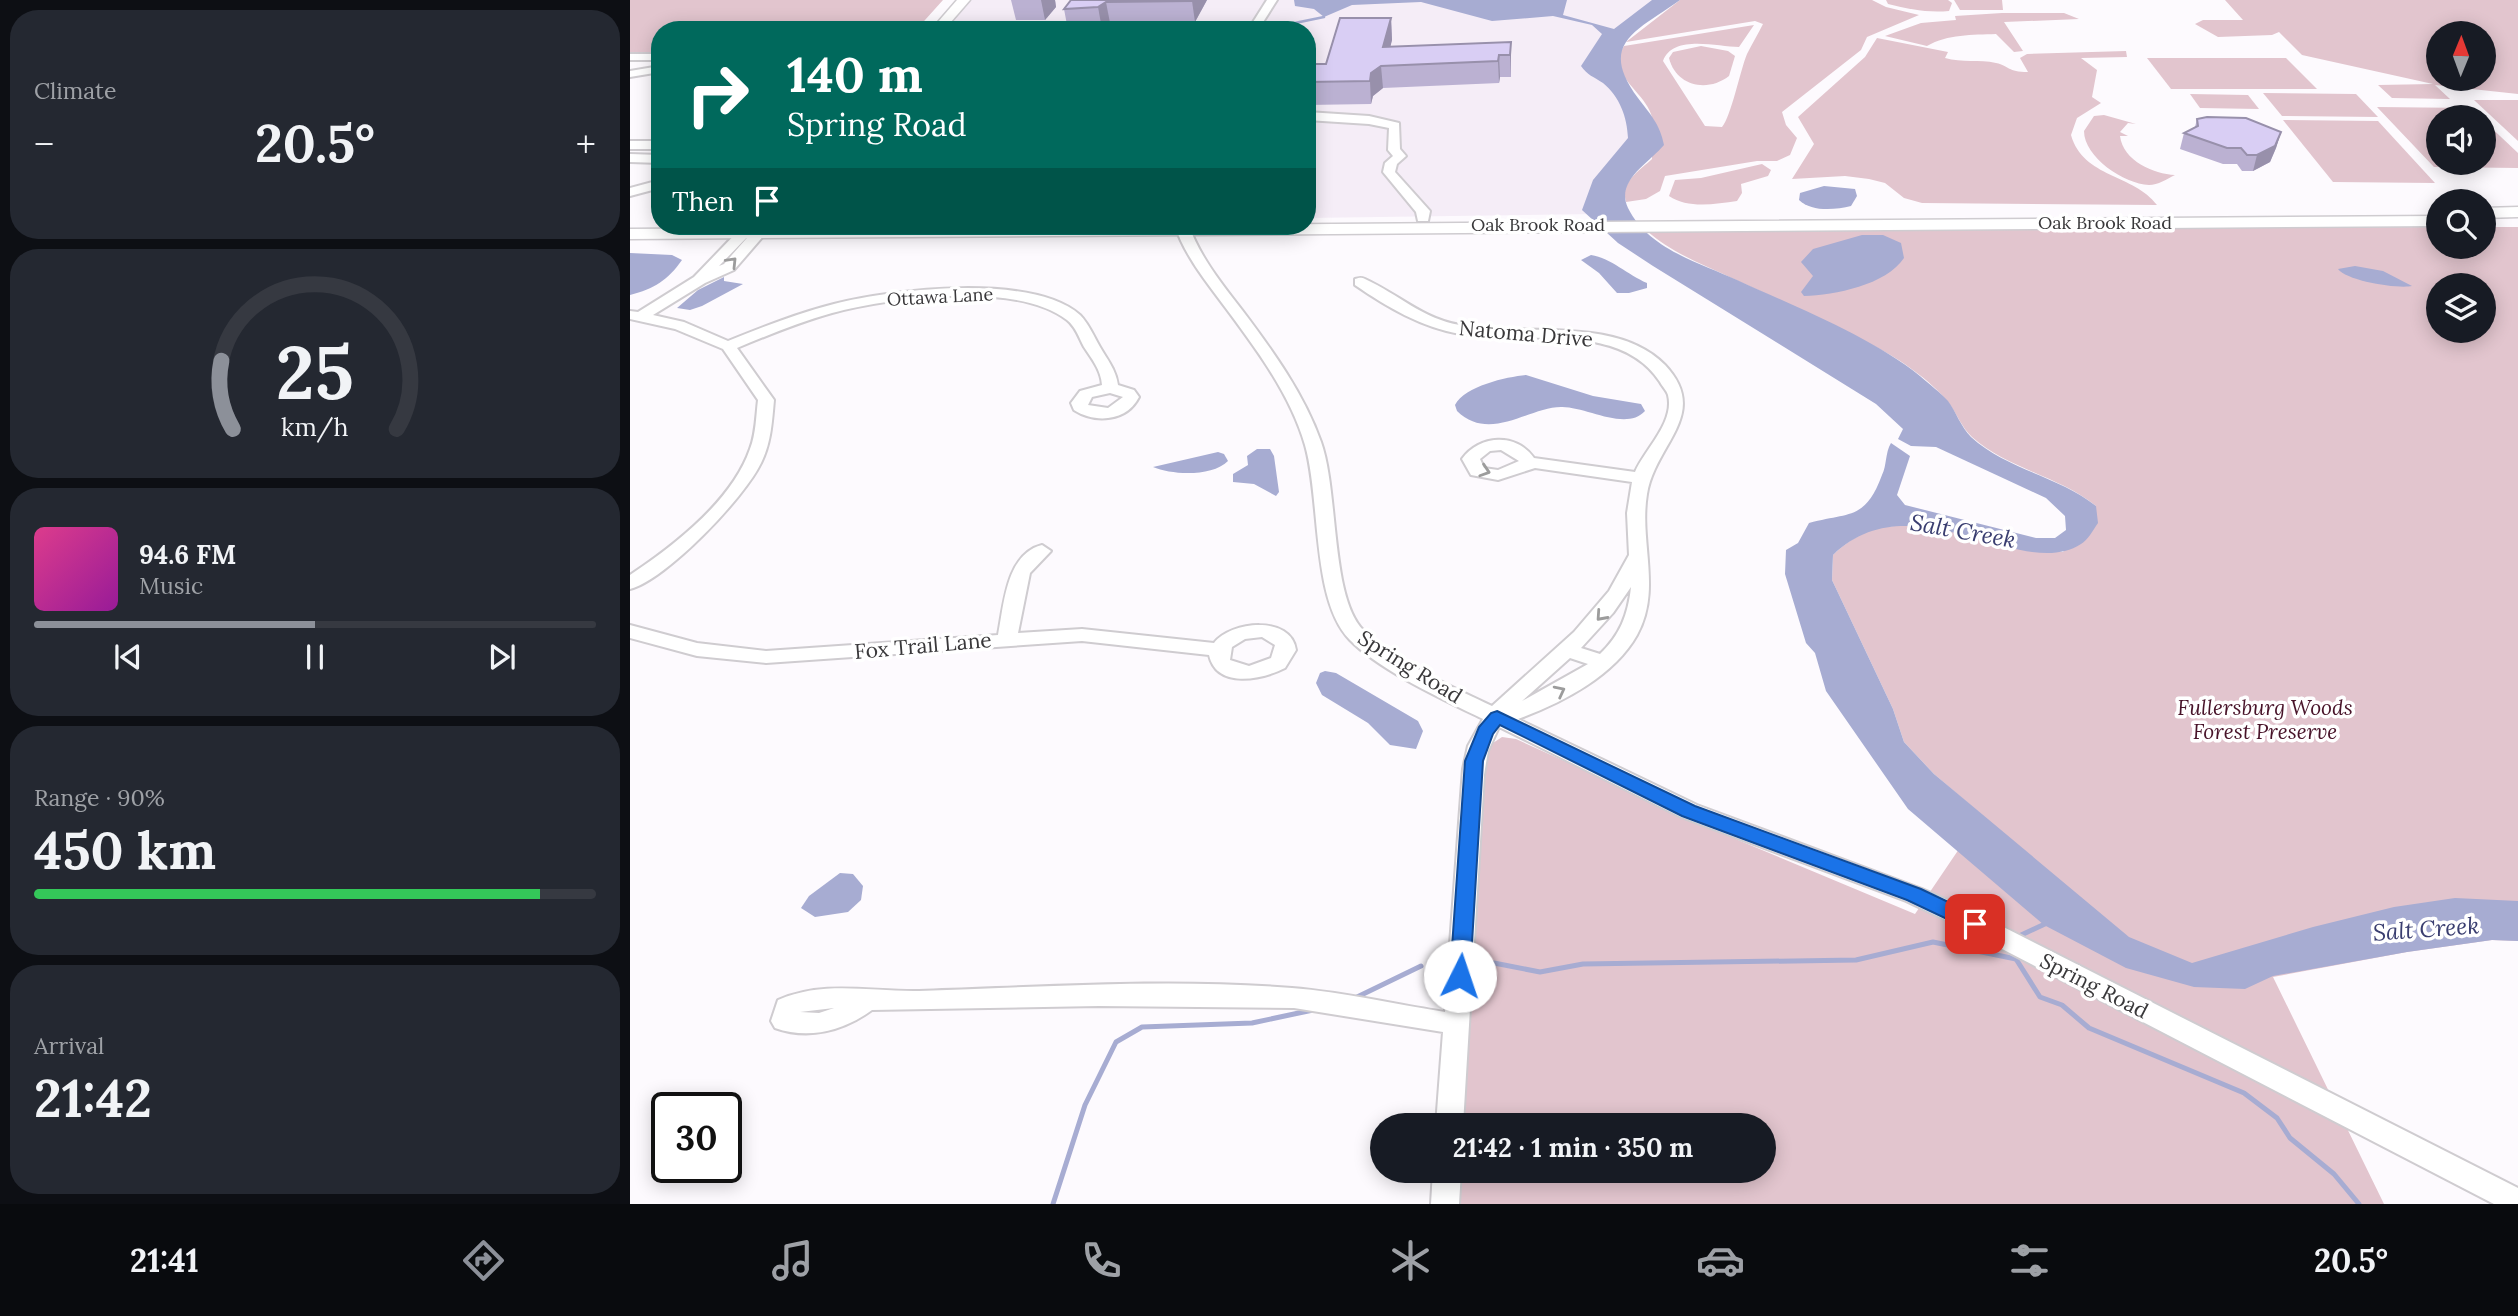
<!DOCTYPE html>
<html lang="en">
<head>
<meta charset="utf-8">
<style>
  body { margin:0; font-family:Lora,serif; background:#242831; color:#f1f3f6; height:100vh; display:flex; flex-direction:column; font-size:26px; white-space:nowrap }
  * { box-sizing:border-box; margin:0 }
  p { font-size:23px; color:#9ea1a6 }
  .icon { flex:none; width:38px; height:38px; fill:none; stroke:currentColor; stroke-width:2; stroke-linecap:round; stroke-linejoin:round }
  .map { position:relative; flex:1; overflow:hidden }
  .sheet { display:flex; flex-direction:column; gap:10px; padding:10px; background:#0d0f14; width:630px }
  .sheet>* { flex:none }
  .hud { position:absolute; left:21px; top:21px; width:665px; height:214px; border-radius:28px; box-shadow:0 4px 18px #0003; background:#00695c; color:#fff; overflow:hidden }
  .needle { width:46px; rotate:1deg }
  .controls { position:absolute; left:1796px; top:21px; display:grid; gap:14px }
  .controls a { display:grid; place-items:center; width:70px; height:70px; border-radius:50%; background:#171b24; box-shadow:0 4px 18px #0003; font-size:35px }
  .speed { position:absolute; left:21px; top:1092px; display:flex; gap:14px; font-size:35px; font-weight:700; text-align:center }
  .speed>* { display:grid; place-content:center; width:91px; height:91px; border-radius:50%; background:#171b24; box-shadow:0 4px 18px #0003; line-height:1 }
  .speed .limit { border:4px solid #111; border-radius:10px; background:#fff; color:#111 }
  .pin { position:absolute; display:grid; place-items:center; width:60px; height:60px; color:#fff; margin:-30px; border-radius:14px; box-shadow:0 4px 10px #0006 }
  .me { position:absolute; width:77px; margin:-38px; rotate:4deg; stroke-linejoin:round; filter:drop-shadow(0 0 5px #0008) }
  .turn { display:flex; align-items:center; gap:24px; height:147px; padding:0 21px; font-size:32px }
  .turn .icon { width:91px; height:91px; stroke-width:2.5 }
  .turn b { display:block; font-size:49px; line-height:60px }
  .then { display:flex; align-items:center; height:66px; padding:0 21px; background:#0003; gap:14px; font-size:26px }
  .big { font-size:52px; font-weight:700; line-height:1.1 }
  .sheet .card { flex:1; display:flex; flex-direction:column; justify-content:center; gap:10px; min-width:0; padding:0 24px; border-radius:28px; background:#242831 }
  .sheet .dial { align-items:center; gap:0 }
  .dial svg { height:182px; overflow:visible; fill:none; stroke:#363941; stroke-width:7; stroke-linecap:round; text-anchor:middle }
  .dial text { fill:#f1f3f6; stroke:none }
  .song { display:flex; align-items:center; gap:21px }
  .cover { width:84px; height:84px; border-radius:10px; background:linear-gradient(135deg,hsl(330 70% 55%),hsl(300 70% 35%)) }
  .played { height:7px; border-radius:4px; background:linear-gradient(90deg,#8c9099 50%,#363941 50%) }
  .keys { display:flex; justify-content:space-around; direction:ltr }
  .heat { display:flex; justify-content:space-between; align-items:center; font-size:38px; direction:ltr }
  .charge { height:10px; border-radius:5px; background:linear-gradient(90deg,#34c759 90%,#363941 0) }
  .trip { position:absolute; left:740px; top:1113px; width:406px; height:70px; border-radius:35px; background:#171b24; box-shadow:0 4px 18px #0003; font-weight:700; line-height:70px; text-align:center }
  .tab-bar { display:flex; height:112px; justify-content:space-around; align-items:center; background:#090b0e; color:#9ea1a6 }
  .tab-bar .icon { width:49px; height:49px }
  .tab-bar .selected { color:#8c9099 }
  .tab-bar b { font-size:32px; color:#f1f3f6 }
  main { display:flex; flex:1; min-height:0 }
  .map>svg:first-child { display:block }
  .built { fill:#f5edf7 }
  .green { fill:#e2c5ce; fill-rule:evenodd }
  .water { fill:#a7acd2 }
  .lines { fill:none; stroke-linecap:round; stroke-linejoin:round }
  .stream-far1 { stroke:#a7acd2; stroke-width:2.5 }
  .stream { stroke:#a7acd2; stroke-width:5 }
  .minor-casing { stroke:#cfccd0; stroke-width:4 }
  .major-casing { stroke:#cfccd0; stroke-width:3 }
  .minor { fill:#fff; fill-rule:evenodd }
  .major { fill:#fff; fill-rule:evenodd }
  .wall { fill:#bbb1d2 }
  .shaded-wall { fill:#9890ab }
  .building { fill:#d9cef4; stroke:#9890ab; stroke-width:2 }
  .oneway { stroke:#9c9c9c }
  .route { fill:#1a73e8; stroke:#114b97; stroke-width:2 }
  .labels { text-anchor:middle; stroke-width:7; stroke-linejoin:round; paint-order:stroke }
  .far-street-label { font-size:18px; fill:#39383a; stroke:#fff }
  .street-label { font-size:21px; fill:#39383a; stroke:#fff }
  .park-label { font-size:21px; font-style:italic; fill:#481329; stroke:#fff }
  .water-label { font-size:23px; font-style:italic; fill:#3a3e70; stroke:#fff }
</style>
</head>
<body>
<main>
<section class="sheet">
<div class="card"><p>Climate</p>
<div class="heat"><a>−</a><b class="big">20.5°</b><a>+</a></div>
</div>
<div class="card dial"><svg viewBox="0 0 100 80">
<path d="M14 69A42 42 0 1 1 86 69"/>
<path d="M14 69A42 42 0 0 1 9 39" stroke="#8c9099"/>
<text x="50" y="56" font-size="32" font-weight="700">25</text>
<text x="50" y="72" font-size="11">km/h</text>
</svg></div>
<div class="card">
<div class="song"><i class="cover"></i><div><b>94.6 FM</b><p>Music</p></div></div>
<div class="played"></div>
<div class="keys"><svg class="icon" aria-label="previous" viewBox="0 0 24 24"><path d="M18 5L8 12l10 7zM5 5v14"/></svg><svg class="icon" aria-label="pause" viewBox="0 0 24 24"><path d="M8 5v14M16 5v14"/></svg><svg class="icon" aria-label="next" viewBox="0 0 24 24"><path d="M6 5l10 7-10 7zM19 5v14"/></svg></div>
</div>
<div class="card"><p>Range · 90%</p><b class="big">450 km</b><div class="charge"></div></div>
<div class="card"><p>Arrival</p><b class="big">21:42</b></div>
</section>
<div class="map">
<svg width="1888" height="1204" viewBox="0 0 1888 1204">
  <rect width="100%" height="100%" fill="#fdfafe"/>
  <polygon class="built" points="338,0 1026,0 981,35 985,89 999,116 1003,142 967,214 677,218 677,30 312,30"/>
  <g class="green">
    <polygon points="0,0 313,0 286,30 30,30 30,62 0,62"/>
    <path d="M1050,0H1242L1256,7L1289,15L1237,37L1231,50L1152,112L1156,125L1167,138L1160,155L1147,161H1127L1035,176L1030,191L1016,199L996,202C990,182 1009,171 1022,159C1022,146 1025,126 1021,114C1013,90 976,74 994,46L1124,25L1109,47C1087,47 1043,34 1033,61L1075,126L1092,127C1101,117 1110,71 1117,54C1122,44 1128,34 1133,24L1125,21L996,42Z"/>
    <path d="M1256,0H1318L1322,3L1319,11C1297,13 1279,9 1258,4Z"/>
    <polygon points="1324,0 1372,0 1373,10 1330,10"/>
    <path d="M1595,0H1888V94L1805,85L1820,99L1762,98L1748,85L1803,84L1672,55L1649,32L1642,35L1588,37L1565,24L1573,20H1613ZM1808,33H1853V79H1808Z"/>
    <path d="M1372,13H1434L1449,19L1374,22L1393,51L1384,52L1366,34C1342,35 1318,34 1297,46L1255,36L1291,23L1326,20L1325,16Z"/>
    <path d="M1247,38L1318,52L1315,58C1332,63 1349,59 1366,63C1380,66 1377,72 1398,72L1390,58L1397,54L1496,51L1497,57L1451,58L1467,70L1462,97L1471,103L1447,118L1441,135C1453,178 1504,174 1527,205L1292,203L1274,198L1255,183L1239,179L1215,176L1162,179L1184,144L1168,117L1235,57Z"/>
    <path d="M1071,46L1098,51L1105,56L1099,76C1077,93 1046,86 1039,58L1043,52Z"/>
    <polygon points="1517,58 1656,58 1687,89 1541,89"/>
    <polygon points="1633,93 1726,94 1748,117 1652,116"/>
    <polygon points="1560,94 1618,95 1629,109 1570,108"/>
    <polygon points="1844,100 1888,100 1888,141"/>
    <polygon points="1747,107 1841,108 1850,117 1808,117 1808,163 1853,163 1853,120 1888,153 1888,168 1804,167"/>
    <path d="M1474,115L1506,124L1498,123L1490,132L1498,136H1490C1493,161 1524,174 1545,175C1537,179 1528,185 1519,185C1494,184 1454,157 1454,131L1464,116Z"/>
    <polygon points="1653,120 1748,121 1805,183 1703,182"/>
    <path d="M1132,164L1141,170L1138,176L1111,184L1112,193L1107,201C1085,204 1058,209 1039,196L1045,180L1071,178Z"/>
    <path d="M1808,227V247H1853V227H1888V941L1862,940L1777,952L1643,977L1754,1204H829L830,1171H1134V1125H833L850,769L857,747L872,737L886,739L1108,840L1285,914L1352,815L1304,774L1274,742L1263,709L1202,580L1203,555C1216,542 1236,529 1255,527C1301,520 1385,543 1433,552L1466,506C1429,476 1378,469 1342,437C1332,428 1326,412 1318,402C1300,380 1271,360 1246,347C1201,323 1154,302 1108,281C1075,265 1044,255 1016,230ZM1808,285H1853V331H1808Z"/>
  </g>
  <g class="water">
    <path d="M664,0H937L933,15L984,29L1022,0H1050C1007,31 967,43 1008,98C1020,114 1030,124 1034,145C1019,163 985,181 998,208C1018,249 1070,263 1107,280C1164,306 1242,337 1290,376C1299,384 1310,392 1318,401C1326,412 1331,427 1341,437C1377,470 1429,476 1466,506L1468,523C1463,530 1458,540 1451,544C1391,583 1282,478 1203,555L1202,580L1263,709L1274,742L1304,774L1499,937L1562,963L1683,927L1764,907L1825,898L1888,901V941L1862,940L1777,952L1643,976L1615,989L1564,987L1496,968L1414,925L1278,809L1196,691L1185,653L1176,643L1155,574L1156,550L1168,543L1179,523C1219,512 1235,521 1252,475C1257,465 1255,453 1261,443L1280,456L1267,495L1275,505L1406,538H1425L1436,530L1435,516L1416,498L1375,479L1306,447L1281,446L1268,439L1273,429L1246,404L1023,266L988,243L952,210L963,180L998,138C997,117 990,97 973,83C964,77 957,75 951,66L972,34L962,25L923,16L862,21L791,2L722,5L694,17L684,9L665,6Z"/>
    <path d="M1194,186L1225,189L1227,196L1221,206C1205,210 1181,212 1169,200L1170,193Z"/>
    <path d="M1232,235H1253L1271,243L1274,258C1256,285 1205,295 1174,296L1171,292L1183,276L1171,262L1183,249Z"/>
    <path d="M0,253L42,255L52,260C38,280 24,289 0,295Z"/>
    <path d="M961,255C981,258 998,275 1017,283V288L999,293H987L969,273L951,260Z"/>
    <path d="M1725,266L1753,271L1782,286C1767,289 1717,281 1708,269Z"/>
    <polygon points="94,277 94,281 113,284 72,306 60,310 47,308 68,290"/>
    <path d="M896,375L963,396L1011,404L1015,411C996,432 955,406 931,407C899,407 860,443 827,411L825,405C835,386 876,377 896,375Z"/>
    <polygon points="627,449 640,449 644,456 649,492 646,496 624,484 603,482 603,474 618,465 617,456"/>
    <path d="M588,452L594,454L598,461C582,477 542,475 523,467Z"/>
    <polygon points="695,671 706,673 788,721 793,731 786,749 760,745 738,723 692,695 686,683 690,673"/>
    <polygon points="210,873 223,874 233,886 231,900 218,912 185,917 171,908 179,896"/>
  </g>
  <g class="lines">
    <polyline class="stream-far1" points="631,30 694,17"/>
    <g class="stream">
      <polyline points="1389,936 1417,923"/>
      <polyline points="1386,959 1410,997 1432,1005 1459,1028 1614,1093 1647,1118 1660,1138 1704,1174 1729,1204"/>
      <polyline points="864,963 910,972 953,964 1226,960 1303,942 1386,959"/>
      <polyline points="725,998 791,966"/>
      <polyline points="423,1204 455,1105 486,1042 512,1027 622,1023 683,1010"/>
    </g>
    <g class="minor-casing">
      <g id="minor">
        <polygon points="637,0 647,0 628,30 618,30"/>
        <rect x="0" y="54" width="30" height="6"/>
        <polygon points="30,66 30,72 0,77 0,71"/>
        <polygon points="677,112 739,116 769,123 770,149 776,156 767,164 765,172 800,211 798,221 788,221 786,212 753,172 755,163 763,156 758,150 759,128 739,124 677,120"/>
        <rect x="0" y="141" width="30" height="8"/>
        <polygon points="0,154 30,155 30,163 0,162"/>
        <polygon points="30,180 30,188 0,196 0,188"/>
        <path d="M113,226H142L104,270L75,283L23,315L54,322L98,341C133,327 168,313 204,304C262,289 403,273 450,315C459,324 464,337 470,347C477,359 486,370 488,385L504,390L509,397C497,421 466,424 444,410L441,403L450,391L472,385C471,370 462,359 454,347C449,338 446,327 437,320C386,281 262,297 202,313C170,322 138,335 107,348L144,400C142,422 141,443 131,463C115,497 36,580 0,589V575C45,545 102,501 120,449C126,434 126,416 128,400L93,349L45,329L0,319V311L8,312L64,277ZM123,231L94,264L89,266ZM480,393L493,397L478,408L458,405L462,397Z"/>
        <path d="M545,226H559C570,257 592,284 612,310C643,351 674,394 691,442C709,492 700,598 734,631C762,660 826,689 862,706L944,632L979,591L999,555L997,513L1002,482L905,468L868,480L841,475L832,459C849,435 886,432 904,458L1005,472C1015,449 1045,422 1038,395C1037,391 1032,386 1030,382C989,319 892,346 830,334C791,327 757,307 725,285V279C730,278 730,277 735,279C768,294 793,319 830,325C892,337 986,315 1035,365C1081,414 1025,444 1017,494C1009,542 1032,590 1007,635C984,676 932,703 888,719L1067,805L1292,889L1336,908L1888,1188V1204H1864L1320,922L1276,901L1051,817L869,727L858,751L854,775L833,1125H806L813,1032L664,1008L469,1006L242,1010C213,1031 179,1040 145,1028L141,1021L148,1000C194,980 241,992 289,991C413,987 539,978 662,988C713,992 764,1004 815,1012L833,769L838,746L853,719C814,700 749,670 720,640C681,601 691,500 675,445C660,393 624,346 592,303C574,279 555,255 545,226ZM871,450L889,461L868,470L854,468L850,459L860,451ZM1001,587C998,615 990,635 970,654L951,648L983,613ZM940,658L958,664L892,701ZM204,1008L189,1013L170,1012Z"/>
        <path d="M412,545L421,551L400,573L388,633L452,629L584,643C601,621 661,615 666,650L655,668C633,679 587,690 579,655L452,641L136,663L67,656L0,638V625L67,643L136,651L368,635C374,605 376,554 412,545ZM632,637L645,645L641,658L619,666L600,660L602,647L615,639Z"/>
        <polygon points="803,1171 831,1171 829,1204 801,1204"/>
      </g>
    </g>
    <g class="major-casing">
      <g id="major">
        <polygon points="327,0 340,0 314,30 301,30"/>
        <polygon points="1888,207 1888,217 1853,218 1853,208"/>
        <polygon points="1808,216 1808,226 0,239 0,229"/>
      </g>
    </g>
    <use href="#minor" class="minor"/>
    <use href="#major" class="major"/>
  </g>
  <g class="wall">
    <polygon points="381,0 425,0 426,7 415,20 386,20"/>
    <polygon points="441,0 577,0 565,22 480,23 472,29 438,30 434,9"/>
    <polygon points="761,18 762,40 760,47 881,42 881,77 870,77 869,83 753,88 743,96 741,104 677,105 677,64 696,64"/>
    <polygon points="1567,119 1651,132 1646,148 1640,162 1623,171 1612,171 1607,164 1593,164 1550,149 1554,133 1565,127"/>
  </g>
  <g class="shaded-wall">
    <polygon points="411,0 425,0 426,7 415,20"/>
    <polygon points="562,0 577,0 565,22 562,1"/>
    <polygon points="476,2 480,23 472,29 468,7"/>
    <polygon points="761,18 762,40 756,65 753,47"/>
    <polygon points="881,42 881,77 880,55"/>
    <polygon points="869,55 870,77 869,83 868,61"/>
    <polygon points="751,66 753,88 743,96 741,104 740,81 741,73"/>
    <polygon points="1651,132 1646,148 1640,162 1623,171 1627,155"/>
  </g>
  <g class="building">
    <polygon points="441,0 562,0 562,1 476,2 468,7 434,9"/>
    <polygon points="710,18 761,18 753,47 881,42 880,55 869,55 868,61 751,66 741,73 740,81 677,82 677,64 696,64"/>
    <polygon points="1577,117 1616,118 1651,132 1645,146 1627,155 1617,155 1611,148 1597,148 1554,133 1568,126 1567,119"/>
  </g>
  <defs><path id="oneway-chevron" d="M-2-3.5L2.5 0L-2 3.5" fill="none" stroke-width="1.6" stroke-linecap="round" stroke-linejoin="round" transform="scale(1.75)"/></defs>
  <g class="oneway">
    <use href="#oneway-chevron" transform="translate(102 262) rotate(-46)"/>
    <use href="#oneway-chevron" transform="translate(855 471) rotate(18)"/>
    <use href="#oneway-chevron" transform="translate(971 616) rotate(132)"/>
    <use href="#oneway-chevron" transform="translate(930 691) rotate(-27)"/>
  </g>
  <polygon class="route" points="867,711 1065,806 1291,889 1352,918 1355,924 1352,929 1338,929 1277,900 1052,816 870,725 863,734 853,761 840,976 837,982 823,982 820,976 835,761 849,727 861,713"/>
  <g class="labels">
    <g class="far-street-label">
      <text x="1475" y="229">Oak Brook Road</text>
      <text x="908" y="231">Oak Brook Road</text>
      <text transform="translate(310 297) rotate(-3)" y="6">Ottawa Lane</text>
    </g>
    <g class="street-label">
      <text transform="translate(896 334) rotate(5)" y="7">Natoma Drive</text>
      <text transform="translate(293 646) rotate(-5)" y="7">Fox Trail Lane</text>
      <text transform="translate(780 667) rotate(32)" y="7">Spring Road</text>
      <text transform="translate(1464 986) rotate(27)" y="7">Spring Road</text>
    </g>
    <g class="park-label">
      <text x="1635" y="715">Fullersburg Woods<tspan x="1635" dy="24">Forest Preserve</tspan></text>
    </g>
    <g class="water-label">
      <text transform="translate(1333 531) rotate(10)" y="8">Salt Creek</text>
      <text transform="translate(1796 929) rotate(-4)" y="8">Salt Creek</text>
    </g>
  </g>
</svg>
<div class="controls">
<a><svg class="needle" viewBox="-14 -14 28 28"><path d="M0-13l5 13h-10z" fill="#e53935"/><path d="M0 13l5-13h-10z" fill="#9ea1a6"/></svg></a>
<a><svg class="icon" aria-label="sound" viewBox="0 0 24 24"><path d="M4 9h4l5-4v14l-5-4H4zM17 9q2 3 0 6"/></svg></a>
<a><svg class="icon" aria-label="search" viewBox="0 0 24 24"><circle cx="10" cy="10" r="6"/><path d="M15 15l6 6"/></svg></a>
<a><svg class="icon" aria-label="layers" viewBox="0 0 24 24"><path d="M12 4l9 5-9 5-9-5zM3 14l9 5 9-5"/></svg></a>
</div>
<div class="speed"><div class="limit">30</div></div>
<div class="pin" style="left:1345px;top:924px;background:#d93025"><svg class="icon" aria-label="arrive" viewBox="0 0 24 24"><path d="M6 21V4h12l-3 4 3 4H6"/></svg></div>
<svg class="me" style="left:830px;top:976px" viewBox="-20 -20 40 40"><circle r="19" fill="#fff"/><path d="M0-13L10 11 0 6-10 11z" fill="#1a73e8"/></svg>
<div class="trip">21:42 · 1 min · 350 m</div>
<div class="hud">
<div class="turn"><svg class="icon" aria-label="right" viewBox="0 0 24 24"><path d="M7 20v-9h11M14 6l5 5-5 5"/></svg><div><b>140 m</b>Spring Road</div></div>
<div class="then">Then<svg class="icon" aria-label="arrive" viewBox="0 0 24 24"><path d="M6 21V4h12l-3 4 3 4H6"/></svg></div>
</div>
</div>
</main>
<nav class="tab-bar">
<b>21:41</b>
<svg class="icon selected" aria-label="directions" viewBox="0 0 24 24"><path d="M12 3l9 9-9 9-9-9zM9 14v-3h6M13 9l2 2-2 2"/></svg>
<svg class="icon" aria-label="music" viewBox="0 0 24 24"><path d="M9 18V5l10-2v13"/><circle cx="6" cy="18" r="3"/><circle cx="16" cy="16" r="3"/></svg>
<svg class="icon" aria-label="phone" viewBox="0 0 24 24"><path d="M5 4h4l2 5-3 2q2 4 5 5l2-3 5 2v4C11 20 4 13 5 4z"/></svg>
<svg class="icon" aria-label="climate" viewBox="0 0 24 24"><path d="M12 3v18M4 7l16 10M4 17L20 7"/></svg>
<svg class="icon" aria-label="car" viewBox="0 0 24 24"><path d="M5 17H2v-5l4-1 3-4h7l3 4 3 1v5h-3M9 17h6M6 11h13"/><circle cx="7" cy="17" r="2"/><circle cx="17" cy="17" r="2"/></svg>
<svg class="icon" aria-label="filters" viewBox="0 0 24 24"><path d="M4 7h16M4 17h16"/><circle cx="9" cy="7" r="2"/><circle cx="15" cy="17" r="2"/></svg>
<b>20.5°</b>
</nav>
</body>
</html>
